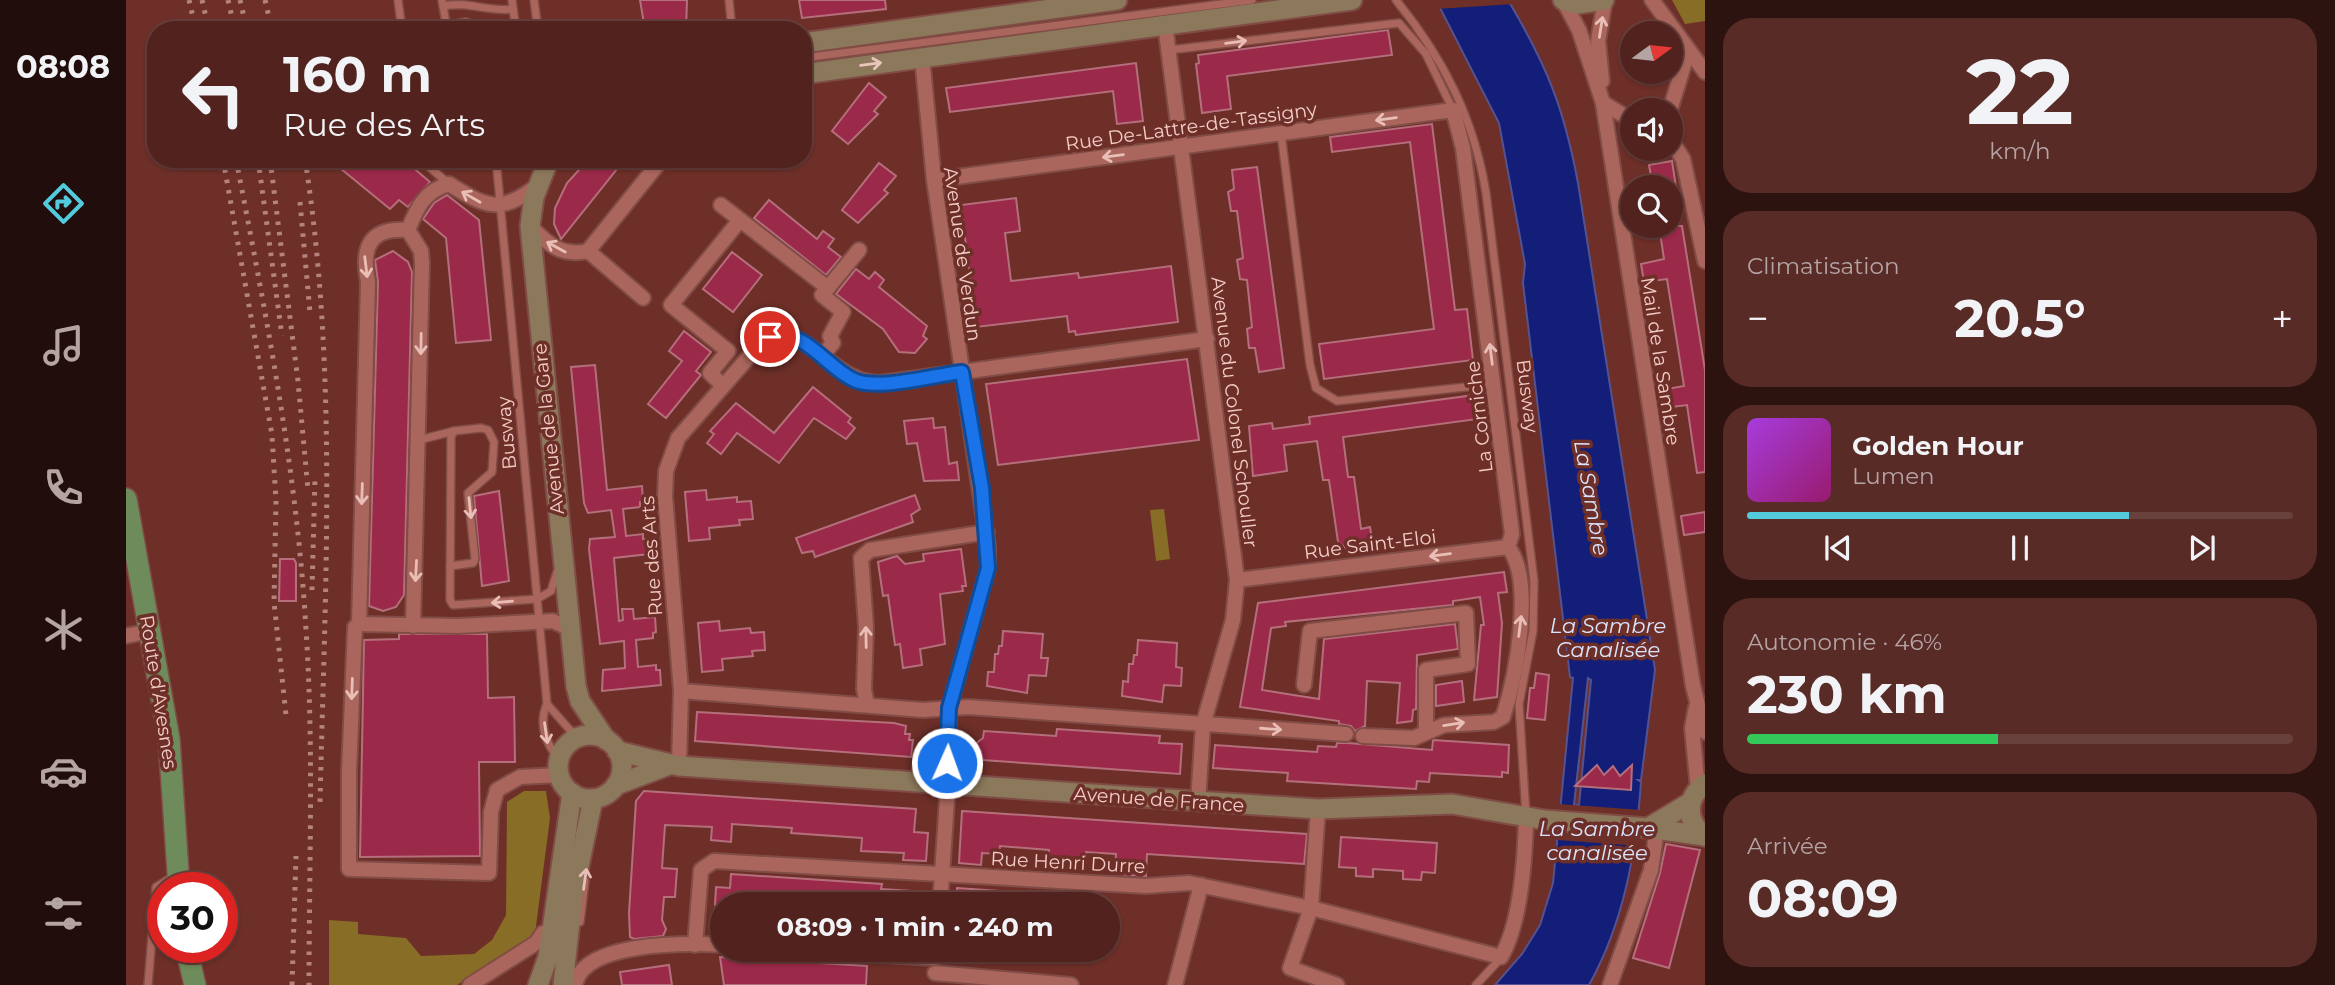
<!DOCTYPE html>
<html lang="fr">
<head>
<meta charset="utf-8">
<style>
  body { margin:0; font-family:Montserrat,sans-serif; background:#582b27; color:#f1f3f6; height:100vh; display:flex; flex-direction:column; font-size:26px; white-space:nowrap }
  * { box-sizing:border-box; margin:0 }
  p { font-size:23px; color:#b5a4a4 }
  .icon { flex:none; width:38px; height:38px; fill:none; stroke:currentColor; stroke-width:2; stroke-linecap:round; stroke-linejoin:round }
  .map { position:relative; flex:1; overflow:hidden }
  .sheet { display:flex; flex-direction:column; gap:18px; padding:18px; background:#2d1310; width:630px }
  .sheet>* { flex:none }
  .hud { position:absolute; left:21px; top:21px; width:665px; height:147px; border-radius:28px; box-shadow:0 2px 5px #0004,0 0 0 2px #68403c; background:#52231e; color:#f1f3f6; overflow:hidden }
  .needle { width:46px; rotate:75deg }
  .controls { position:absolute; left:1494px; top:21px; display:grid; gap:14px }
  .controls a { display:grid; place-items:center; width:63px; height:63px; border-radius:50%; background:#52231e; box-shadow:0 2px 5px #0004,0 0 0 2px #68403c; font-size:35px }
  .speed { position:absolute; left:21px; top:872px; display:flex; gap:14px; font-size:35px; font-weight:700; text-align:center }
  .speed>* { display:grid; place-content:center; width:91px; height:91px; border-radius:50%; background:#52231e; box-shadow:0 2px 5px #0004,0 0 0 2px #68403c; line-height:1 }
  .speed .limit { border:10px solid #d22; background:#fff; color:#111 }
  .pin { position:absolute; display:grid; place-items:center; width:60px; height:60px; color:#fff; margin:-30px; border:4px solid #fff; border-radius:50%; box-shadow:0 2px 7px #0007 }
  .me { position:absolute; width:77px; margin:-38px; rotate:2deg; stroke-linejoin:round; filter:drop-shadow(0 0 5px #0008) }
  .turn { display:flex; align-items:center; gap:24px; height:147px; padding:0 21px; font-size:32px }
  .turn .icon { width:91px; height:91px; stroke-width:2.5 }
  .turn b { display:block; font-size:49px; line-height:60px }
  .big { font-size:52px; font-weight:700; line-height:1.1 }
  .sheet .widget { flex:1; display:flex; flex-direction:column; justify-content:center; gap:10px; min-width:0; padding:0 24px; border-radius:28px; background:#582b27 }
  .sheet .dial { align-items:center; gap:0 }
  .dial b { font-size:91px; line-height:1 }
  .song { display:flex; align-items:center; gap:21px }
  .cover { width:84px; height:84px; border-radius:10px; background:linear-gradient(135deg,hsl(280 70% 55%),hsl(320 70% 35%)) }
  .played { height:7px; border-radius:4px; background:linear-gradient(90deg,#53cbdc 70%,#68403c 70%) }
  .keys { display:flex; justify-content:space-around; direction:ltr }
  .heat { display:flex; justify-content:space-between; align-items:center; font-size:38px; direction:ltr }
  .charge { height:10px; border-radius:5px; background:linear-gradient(90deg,#34c759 46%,#68403c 0) }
  .trip { position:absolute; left:584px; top:892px; width:410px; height:70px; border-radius:35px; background:#52231e; box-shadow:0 2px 5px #0004,0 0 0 2px #68403c; font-weight:700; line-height:70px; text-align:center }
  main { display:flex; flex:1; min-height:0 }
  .tabs { display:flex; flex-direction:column; width:126px; justify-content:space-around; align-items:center; background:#210e0c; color:#b5a4a4 }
  .tabs .icon { width:49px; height:49px }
  .tabs .current { color:#53cbdc }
  .tabs b { font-size:32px; color:#f1f3f6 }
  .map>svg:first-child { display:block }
  .green { fill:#876d25 }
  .water { fill:#121e78; stroke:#565290; stroke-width:2; fill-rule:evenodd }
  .pier { fill:#6d2f28 }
  .building { fill:#9b2949; stroke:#b56f7c; stroke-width:2 }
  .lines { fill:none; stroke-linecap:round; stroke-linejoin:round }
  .lane-casing { stroke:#804c46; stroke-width:10 }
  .street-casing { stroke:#804c46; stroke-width:18 }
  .secondary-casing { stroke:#804c46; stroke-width:23 }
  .primary-casing { stroke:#804c46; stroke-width:24 }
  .lane { stroke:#aa665c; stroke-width:7 }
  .street { stroke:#aa665c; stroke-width:14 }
  .secondary { stroke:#8c795c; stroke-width:19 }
  .primary { stroke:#6e8b5b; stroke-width:21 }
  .rail { stroke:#b5837d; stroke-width:5; stroke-dasharray:3.5 7; stroke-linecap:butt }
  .oneway { stroke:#e9beb7 }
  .oneway2 { stroke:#eac5bc }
  .route-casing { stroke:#114b97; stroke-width:18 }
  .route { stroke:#1a73e8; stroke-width:12 }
  .labels { text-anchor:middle; stroke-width:7; stroke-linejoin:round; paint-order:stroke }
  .street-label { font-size:19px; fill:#f4cdc7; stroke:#6d2f28 }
  .water-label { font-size:21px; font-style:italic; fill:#dae4fd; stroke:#6d2f28 }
</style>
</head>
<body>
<main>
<nav class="tabs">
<b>08:08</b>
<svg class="icon current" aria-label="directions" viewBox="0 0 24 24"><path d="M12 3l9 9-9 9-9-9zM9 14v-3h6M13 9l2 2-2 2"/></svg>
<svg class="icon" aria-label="music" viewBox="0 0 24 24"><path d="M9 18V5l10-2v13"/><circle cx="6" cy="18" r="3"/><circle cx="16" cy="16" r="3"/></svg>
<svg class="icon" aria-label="phone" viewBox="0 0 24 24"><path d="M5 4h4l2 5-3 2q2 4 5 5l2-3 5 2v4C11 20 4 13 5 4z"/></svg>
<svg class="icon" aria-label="climate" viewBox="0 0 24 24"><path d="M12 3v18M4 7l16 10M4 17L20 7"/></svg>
<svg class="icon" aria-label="car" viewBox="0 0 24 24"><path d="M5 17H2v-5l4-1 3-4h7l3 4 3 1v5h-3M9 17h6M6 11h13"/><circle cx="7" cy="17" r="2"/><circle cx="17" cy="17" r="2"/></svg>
<svg class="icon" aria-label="filters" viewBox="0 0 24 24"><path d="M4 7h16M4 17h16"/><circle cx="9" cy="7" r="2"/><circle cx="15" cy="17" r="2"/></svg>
</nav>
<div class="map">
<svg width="1579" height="985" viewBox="0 0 1579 985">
  <rect width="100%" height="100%" fill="#6d2f28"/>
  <g class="green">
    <polygon points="1546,0 1579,0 1579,21 1559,24"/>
    <polygon points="1038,509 1044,559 1030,561 1024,510"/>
    <polygon points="398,791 420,791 424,818 409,934 331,985 203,985 203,920 232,922 232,934 280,938 295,956 348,954 366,940 380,915 381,802"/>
  </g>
  <path class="water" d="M1310,0H1382C1421,66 1438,108 1452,183L1529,670L1515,780H1512L1515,782C1510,853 1498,922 1463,985H1369L1396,954L1414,925L1427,883L1447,678L1444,677L1397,283L1399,264L1373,123ZM1462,678L1465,680L1453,805H1448Z"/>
  <g class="pier">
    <polygon points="1306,0 1386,0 1389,4 1310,9"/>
    <polygon points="1433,804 1516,810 1514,846 1431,840"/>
  </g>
  <g class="building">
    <polygon points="514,0 561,0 560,30 519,30"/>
    <polygon points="673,0 759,0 760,9 676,18"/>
    <polygon points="1262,30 1266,55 1101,76 1105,109 1076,113 1070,64 1073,63 1072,55"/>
    <polygon points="1010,63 1017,121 991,124 987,91 824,112 820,88"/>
    <polygon points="743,83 760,97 748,111 752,114 722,144 706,131"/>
    <polygon points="1306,124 1329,310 1341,309 1347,360 1198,379 1193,344 1308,329 1284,142 1206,152 1204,137"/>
    <polygon points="203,159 277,159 304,182 282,207 273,200 264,209"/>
    <polygon points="463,159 499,159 435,239 428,224 429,208 441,183"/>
    <polygon points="1546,161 1550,187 1527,187 1523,165"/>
    <polygon points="753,163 770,176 758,190 762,193 732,223 716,210"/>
    <polygon points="1131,167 1158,368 1133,372 1129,348 1123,348 1121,329 1126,327 1121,280 1114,279 1111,260 1117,258 1111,211 1105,211 1102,192 1108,189 1106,170"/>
    <polygon points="321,195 353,220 365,340 330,343 320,238 297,219 308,203"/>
    <polygon points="890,198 894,231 879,233 885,281 952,273 953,278 1045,266 1052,322 950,335 949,331 943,332 941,316 850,327 835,205"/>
    <polygon points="643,200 691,239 697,231 708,239 702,247 715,257 700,275 628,218"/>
    <polygon points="1533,226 1556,226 1579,370 1579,472 1571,473 1561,405 1538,408 1535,390 1558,386 1541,279 1518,282 1515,264 1538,259"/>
    <polygon points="267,251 282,262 286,272 278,595 270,607 257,611 243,606 252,282 249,260"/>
    <polygon points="606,252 636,275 607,312 577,289"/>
    <polygon points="730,269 743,279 749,272 758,280 753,287 801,326 797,336 801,339 789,353 773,352 757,329 710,294"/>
    <polygon points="558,331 585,352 570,371 575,375 540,418 522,404 556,361 543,351"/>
    <polygon points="1061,359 1073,440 872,465 860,384"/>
    <polygon points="469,365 481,490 516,486 517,501 514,502 514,507 497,509 500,536 517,534 517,539 521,539 523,554 488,558 493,621 497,620 496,609 507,609 508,619 529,617 530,632 527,633 527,638 510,640 512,667 530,665 530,670 534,670 535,685 476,691 477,670 499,668 498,641 474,644 463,549 464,539 489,537 485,510 462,513 458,503 445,367"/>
    <polygon points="687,387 725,418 722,422 729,428 720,439 688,418 653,463 611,433 595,454 581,443 588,434 584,431 610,403 648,433"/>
    <polygon points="1349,395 1350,404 1357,403 1359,418 1217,437 1222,477 1228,477 1235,529 1244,527 1247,546 1221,549 1212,542 1203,480 1197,480 1191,441 1158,445 1161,471 1127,476 1123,426 1146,423 1147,429 1184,424 1183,417"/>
    <polygon points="807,418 808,428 819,427 823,464 831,462 833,480 798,481 791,443 781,444 778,421"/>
    <polygon points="580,490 581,500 611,497 611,502 625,501 627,519 613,520 614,525 583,528 584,539 563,541 559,492"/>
    <polygon points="373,491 383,581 356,586 348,496"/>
    <polygon points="789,495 794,509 785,515 787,522 689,557 687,551 676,553 670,538"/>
    <polygon points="1579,512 1579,532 1558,535 1555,516"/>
    <polygon points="835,549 840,586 836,586 837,591 814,594 819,644 794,649 796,665 777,668 774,644 769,645 762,595 757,596 752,562 771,556 779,564 798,561 797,554"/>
    <polygon points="154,559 168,559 170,563 170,601 153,601"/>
    <polygon points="1378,572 1381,592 1372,593 1376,623 1371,697 1348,700 1355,625 1358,625 1354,597 1327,601 1327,605 1159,622 1160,626 1145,628 1136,690 1193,699 1198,639 1329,624 1332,649 1291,655 1290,709 1287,710 1286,721 1271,723 1274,683 1241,681 1239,726 1229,731 1225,726 1213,724 1213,721 1114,707 1132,603"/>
    <polygon points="593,621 594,631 624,628 625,633 638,632 639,650 626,651 627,656 596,659 597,670 576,672 572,623"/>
    <polygon points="877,631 917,634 915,658 922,658 920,676 903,675 901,693 861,686 862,672 868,672 869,654 872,654 873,646 876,646"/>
    <polygon points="273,634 361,634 362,698 388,697 389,762 353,762 354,856 234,857 238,640 273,639"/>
    <polygon points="1012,640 1051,643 1050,667 1056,668 1055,686 1038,685 1036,702 996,696 997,681 1002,682 1003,664 1007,664 1008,655 1011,655"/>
    <polygon points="1410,673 1423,675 1419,720 1401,718 1404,688 1408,688"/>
    <polygon points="1336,681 1338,702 1310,706 1310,685"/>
    <polygon points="571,712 768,723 780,726 779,734 784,734 783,740 787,740 785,757 569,741"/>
    <polygon points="931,729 1034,736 1033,743 1056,744 1054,774 856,760 848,755 848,745 857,738 858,731 930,736"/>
    <polygon points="1307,740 1383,745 1382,773 1376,772 1376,777 1304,773 1303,782 1291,781 1290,789 1161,781 1162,773 1087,768 1089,745 1191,752 1192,746 1210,747 1211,743 1222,743 1306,750"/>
    <polygon points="1471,765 1478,775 1487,766 1494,776 1506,765 1505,790 1449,786"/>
    <polygon points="518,791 790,809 788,832 802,833 800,861 777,860 778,853 735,851 736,838 665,833 666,828 606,824 605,842 585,840 586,827 539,825 536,868 551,869 549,897 538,897 536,920 540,929 537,936 508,939 504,937 503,913 510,801"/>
    <polygon points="836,811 1181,834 1178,864 1021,854 1020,876 989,874 990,854 960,852 959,863 942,863 922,862 923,850 874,846 873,854 856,853 855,865 833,863"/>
    <polygon points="1215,837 1311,843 1309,873 1296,872 1295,880 1277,879 1277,871 1247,869 1247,877 1230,876 1230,868 1213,867"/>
    <polygon points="1540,844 1574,850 1543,968 1507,958 1534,873"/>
    <polygon points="605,874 756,884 755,889 786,891 785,905 589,905 590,887 604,888"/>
    <polygon points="831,888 887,892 886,905 830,905"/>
    <polygon points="594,957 741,966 740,985 598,985"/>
    <polygon points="543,965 546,985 496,985 494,972"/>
  </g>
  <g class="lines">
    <g class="lane-casing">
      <g id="lane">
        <polyline points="272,0 276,30"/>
        <polyline points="316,0 321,29"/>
        <polyline points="386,0 390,30"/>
        <polyline points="408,0 412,30"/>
        <polyline points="603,0 606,30"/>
        <path d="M1270,0C1318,59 1348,119 1360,193L1408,581L1407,631L1393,704L1400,815"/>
        <path d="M317,6C342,1 362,12 387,9"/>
        <polyline points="320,26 340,22 361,30"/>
        <polyline points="1043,50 1273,23 1300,54 1327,110"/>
        <polyline points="677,58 1126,0"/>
        <polyline points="1155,133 1184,365 1190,388 1211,401 1367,384"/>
        <polyline points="294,159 322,183"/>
        <path d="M370,159L421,704C412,724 420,744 433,759"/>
        <polyline points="293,440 328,431"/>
        <polyline points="324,566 347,563 349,559 342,493 366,472 368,442 362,430 355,428 328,431 325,437 324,600 327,605 411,599 425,591 431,572"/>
        <polyline points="421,704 451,738"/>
        <polyline points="454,922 459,881"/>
        <polyline points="22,985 30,887 48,876"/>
        <polyline points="1350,985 1375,958"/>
      </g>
    </g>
    <g class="street-casing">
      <g id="street">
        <polyline points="1437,0 1453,30 1477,103 1567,686 1579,732"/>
        <polyline points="1526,0 1579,72"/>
        <polyline points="1039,24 1111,580 1107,620 1077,725 1072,802"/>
        <polyline points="796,57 808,180 862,547 862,568 823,708 822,784 814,905"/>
        <polyline points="1476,81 1472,41 1479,0"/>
        <polyline points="1477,103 1507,121"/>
        <polyline points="1544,110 1562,52"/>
        <polyline points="1545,140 1557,159 1579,261"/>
        <path d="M808,180L1327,110L1337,148L1386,534L1382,547C1409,580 1390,677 1377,717L1368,722L1318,725L1288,738L1237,736"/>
        <polyline points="595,205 702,288"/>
        <path d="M404,226C422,244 435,257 462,251L536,159"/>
        <path d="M282,230C291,208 298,191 323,184C360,207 374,215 412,185"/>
        <polyline points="462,251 517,298"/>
        <polyline points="696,356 707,343 704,336 717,312 696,295 733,250"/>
        <polyline points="596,385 584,373 602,351 545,305 614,220"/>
        <polyline points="1111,580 1382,547"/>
        <polyline points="233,624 332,626 427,621 442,628"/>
        <path d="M287,626L296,263L295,251L282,230C243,227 235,248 242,282L233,624L229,627L223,772V869L363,873L365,812L371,790L394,777L433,775"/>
        <polyline points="0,636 24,631"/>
        <polyline points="1178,685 1184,631 1340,613 1342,664 1300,670 1300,732"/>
        <polyline points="555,691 797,710 842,707 1220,734"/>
        <polyline points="741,705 738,689 740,627 735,558 744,550 861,532"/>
        <polyline points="1570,707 1566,728 1572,789"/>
        <path d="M553,766L555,691L539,496L540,471L552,438L634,344C681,315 702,383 754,383L1081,339"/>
        <polyline points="1192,809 1185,908 1164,968 1211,985"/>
        <path d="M569,945L575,870L588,861L1020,886L1063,883L1185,908L1375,957C1395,923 1399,857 1400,818"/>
        <polyline points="676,950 809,958"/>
        <polyline points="809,973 945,985"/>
        <polyline points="344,985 410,943 417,933"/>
        <path d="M449,985C457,941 561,943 597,945"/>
        <polyline points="1049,985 1075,885"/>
        <polyline points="1484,985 1525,870 1531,829"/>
      </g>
    </g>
    <g class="secondary-casing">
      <g id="secondary">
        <polyline points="1437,0 1451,4 1478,0"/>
        <polyline points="677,43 991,0"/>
        <polyline points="677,74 1226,0"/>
        <polyline points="423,159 408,197 404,226 450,686 454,701 480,740"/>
        <circle cx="464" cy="767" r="32"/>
        <polyline points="491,751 553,766 1192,809 1326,804 1419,820 1522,828 1579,836"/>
        <path d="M1579,784C1559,798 1560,822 1579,836"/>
        <polyline points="490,785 543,765"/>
        <polyline points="1522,828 1565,802"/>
        <polyline points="412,985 422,957 446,793"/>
        <polyline points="437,985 447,895 467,799"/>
      </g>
    </g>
    <g class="primary-casing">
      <g id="primary">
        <polyline points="0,499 43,739 53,887"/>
        <polyline points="60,947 69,985"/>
      </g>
    </g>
    <use href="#lane" class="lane"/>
    <use href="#street" class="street"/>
    <use href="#secondary" class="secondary"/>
    <use href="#primary" class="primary"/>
    <g class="rail">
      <polyline points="63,0 70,30"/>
      <polyline points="76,0 83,30"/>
      <polyline points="102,0 109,30"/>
      <polyline points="114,0 121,30"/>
      <polyline points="139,0 146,30"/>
      <polyline points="97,159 146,435 150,501 148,602 160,715"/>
      <path d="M110,159C140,315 171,472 180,630C188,748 183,867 183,985"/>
      <polyline points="132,159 156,336"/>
      <polyline points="144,159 172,381 182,490"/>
      <path d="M179,159C212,371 199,589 194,802"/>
      <polyline points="174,202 184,313"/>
      <polyline points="186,590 189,478"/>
      <polyline points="166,985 170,856"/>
    </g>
  </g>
  <defs><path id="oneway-shaft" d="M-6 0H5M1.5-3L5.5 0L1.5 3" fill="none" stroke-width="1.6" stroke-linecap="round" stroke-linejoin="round" transform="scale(1.75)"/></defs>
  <g class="oneway">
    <use href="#oneway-shaft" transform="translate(1475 27) rotate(-81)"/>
    <use href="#oneway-shaft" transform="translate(1110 42) rotate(-7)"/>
    <use href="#oneway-shaft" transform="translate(1260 119) rotate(172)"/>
    <use href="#oneway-shaft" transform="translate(987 156) rotate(172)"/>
    <use href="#oneway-shaft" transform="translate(345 197) rotate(-150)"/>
    <use href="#oneway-shaft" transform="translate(430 247) rotate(-151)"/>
    <use href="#oneway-shaft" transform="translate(240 267) rotate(83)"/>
    <use href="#oneway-shaft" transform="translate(295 344) rotate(91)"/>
    <use href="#oneway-shaft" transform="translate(1365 354) rotate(-97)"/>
    <use href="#oneway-shaft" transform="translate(236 494) rotate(92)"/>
    <use href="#oneway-shaft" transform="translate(344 508) rotate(84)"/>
    <use href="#oneway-shaft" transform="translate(1314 555) rotate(173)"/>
    <use href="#oneway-shaft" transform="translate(290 571) rotate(93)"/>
    <use href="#oneway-shaft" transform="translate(376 602) rotate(175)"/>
    <use href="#oneway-shaft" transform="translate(1394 626) rotate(-83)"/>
    <use href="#oneway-shaft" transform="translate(740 637) rotate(-91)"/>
    <use href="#oneway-shaft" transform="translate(226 689) rotate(92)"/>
    <use href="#oneway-shaft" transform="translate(1328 724) rotate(-9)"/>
    <use href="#oneway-shaft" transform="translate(1145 729) rotate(4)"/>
    <use href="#oneway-shaft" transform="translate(420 733) rotate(82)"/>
    <use href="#oneway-shaft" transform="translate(459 879) rotate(-82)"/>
  </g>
  <use class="oneway2" href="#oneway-shaft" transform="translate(745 64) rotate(-8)"/>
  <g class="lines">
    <g class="route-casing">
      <path id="route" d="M644,337C680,328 699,367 728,380C752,391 808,375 836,372L856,488L862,568L823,708L821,763"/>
    </g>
    <use href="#route" class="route"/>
  </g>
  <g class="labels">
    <g class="street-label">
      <text transform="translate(1065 126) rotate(-8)" y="7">Rue De-Lattre-de-Tassigny</text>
      <text transform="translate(837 254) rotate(82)" y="7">Avenue de Verdun</text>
      <text transform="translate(1535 361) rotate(81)" y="7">Mail de la Sambre</text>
      <text transform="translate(1402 396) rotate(83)" y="7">Busway</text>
      <text transform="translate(1109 412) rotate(83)" y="7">Avenue du Colonel Schouller</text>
      <text transform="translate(1353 417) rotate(-97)" y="7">La Corniche</text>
      <text transform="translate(422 429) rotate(-96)" y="7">Avenue de la Gare</text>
      <text transform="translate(380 433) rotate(-95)" y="7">Busway</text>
      <text transform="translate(1244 544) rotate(-7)" y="7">Rue Saint-Eloi</text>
      <text transform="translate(525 556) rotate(-94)" y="7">Rue des Arts</text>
      <text transform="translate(33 692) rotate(81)" y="7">Route d'Avesnes</text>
      <text transform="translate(1033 799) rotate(4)" y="7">Avenue de France</text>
      <text transform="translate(942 862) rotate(3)" y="7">Rue Henri Durre</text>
    </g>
    <g class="water-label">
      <text transform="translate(1465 498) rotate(80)" y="7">La Sambre</text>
      <text x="1482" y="633">La Sambre<tspan x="1482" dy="24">Canalisée</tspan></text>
      <text x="1471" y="836">La Sambre<tspan x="1471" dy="24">canalisée</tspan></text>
    </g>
  </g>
</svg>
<div class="controls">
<a><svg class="needle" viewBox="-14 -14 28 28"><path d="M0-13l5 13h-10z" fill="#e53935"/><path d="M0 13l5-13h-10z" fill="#b5a4a4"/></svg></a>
<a><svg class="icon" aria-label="sound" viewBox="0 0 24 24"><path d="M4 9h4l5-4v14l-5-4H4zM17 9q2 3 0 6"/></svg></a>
<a><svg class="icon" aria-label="search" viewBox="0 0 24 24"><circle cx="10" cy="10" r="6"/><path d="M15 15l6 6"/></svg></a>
</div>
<div class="speed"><div class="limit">30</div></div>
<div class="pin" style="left:644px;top:337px;background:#d93025"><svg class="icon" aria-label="arrive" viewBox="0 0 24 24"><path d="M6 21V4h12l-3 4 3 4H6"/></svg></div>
<svg class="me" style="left:821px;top:763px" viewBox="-20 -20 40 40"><circle r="17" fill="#1a73e8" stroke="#fff" stroke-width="3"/><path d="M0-11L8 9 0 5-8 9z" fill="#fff"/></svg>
<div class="trip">08:09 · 1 min · 240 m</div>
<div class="hud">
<div class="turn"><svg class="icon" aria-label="left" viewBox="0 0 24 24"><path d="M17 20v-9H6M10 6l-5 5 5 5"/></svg><div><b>160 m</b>Rue des Arts</div></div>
</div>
</div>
<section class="sheet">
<div class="widget dial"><b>22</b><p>km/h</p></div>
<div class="widget"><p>Climatisation</p>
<div class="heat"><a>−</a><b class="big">20.5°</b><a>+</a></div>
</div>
<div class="widget">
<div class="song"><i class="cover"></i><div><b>Golden Hour</b><p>Lumen</p></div></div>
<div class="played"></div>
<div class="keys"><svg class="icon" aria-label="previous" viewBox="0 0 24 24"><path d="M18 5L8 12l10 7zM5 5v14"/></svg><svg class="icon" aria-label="pause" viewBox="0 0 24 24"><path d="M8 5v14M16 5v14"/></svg><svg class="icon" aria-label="next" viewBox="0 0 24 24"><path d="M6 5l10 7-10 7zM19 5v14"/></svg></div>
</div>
<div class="widget"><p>Autonomie · 46%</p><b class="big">230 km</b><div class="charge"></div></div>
<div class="widget"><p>Arrivée</p><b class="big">08:09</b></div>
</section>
</main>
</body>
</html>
